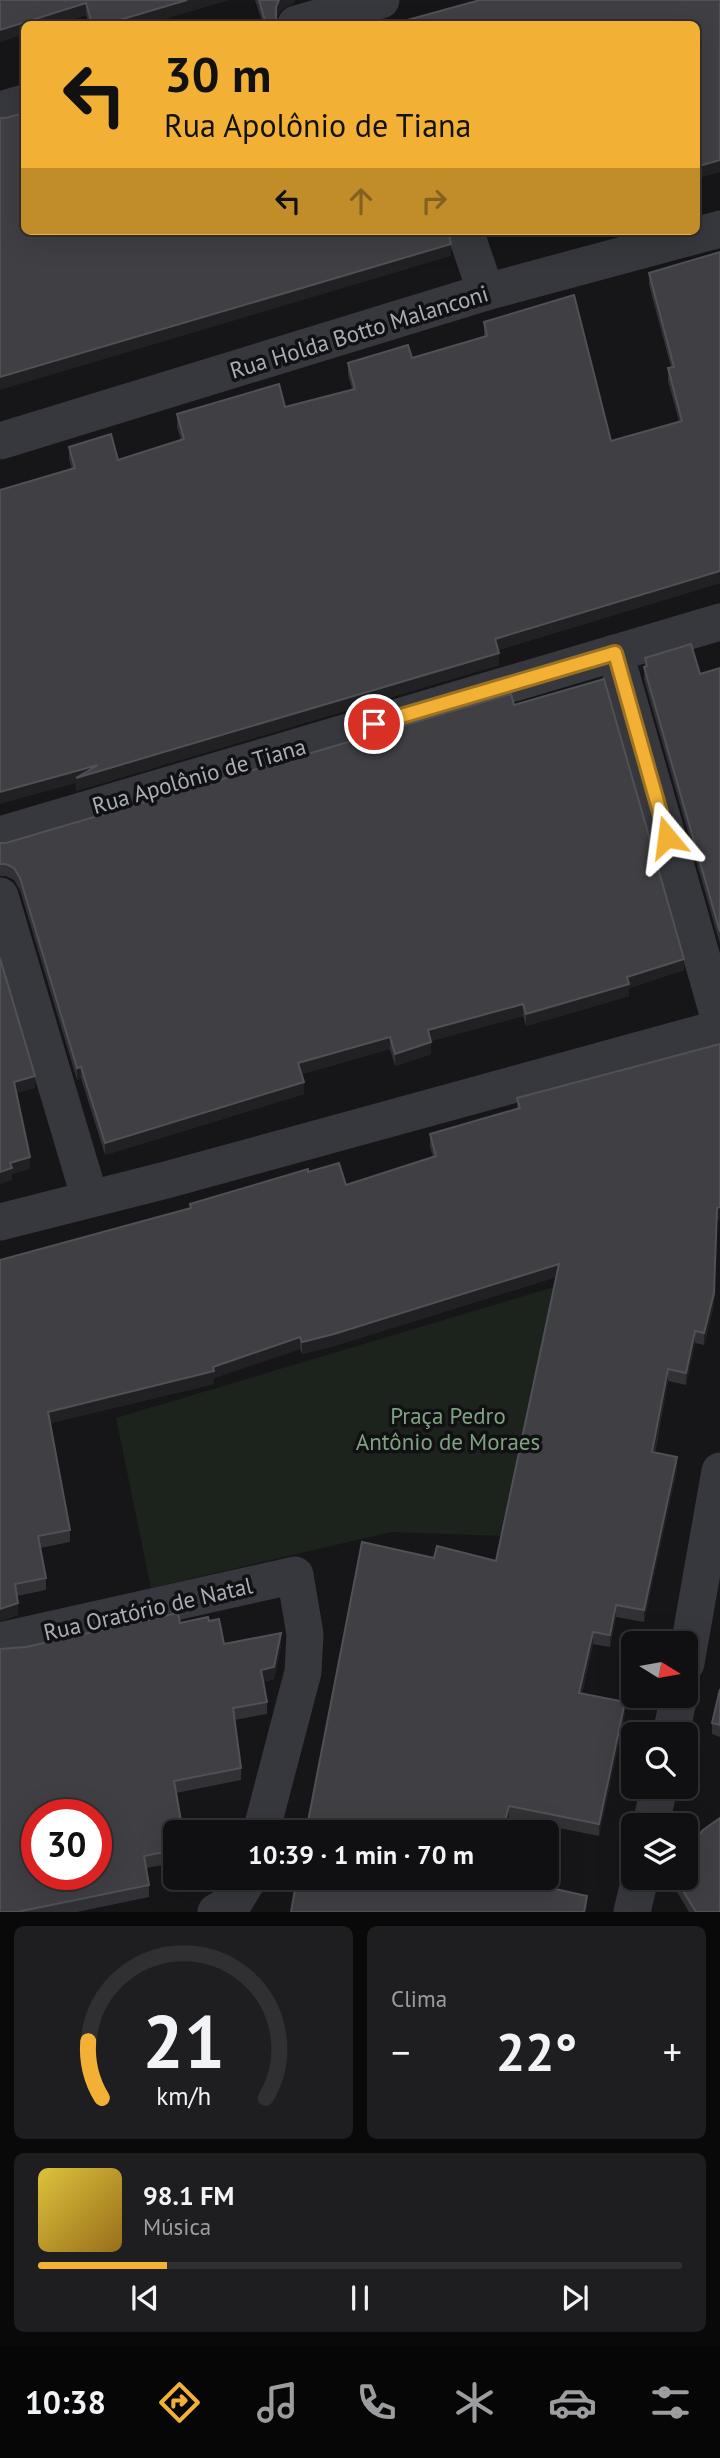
<!DOCTYPE html>
<html lang="pt">
<head>
<meta charset="utf-8">
<style>
  body { margin:0; font-family:"PT Sans",sans-serif; background:#1e1e20; color:#f1f3f6; height:100vh; display:flex; flex-direction:column; font-size:26px; white-space:nowrap }
  * { box-sizing:border-box; margin:0 }
  p { font-size:23px; color:#9c9d9f }
  .icon { flex:none; width:38px; height:38px; fill:none; stroke:currentColor; stroke-width:2; stroke-linecap:round; stroke-linejoin:round }
  .map { position:relative; height:1912px; overflow:hidden }
  .drawer { display:flex; flex-direction:column; gap:14px; padding:14px; background:#09090a; flex:1 }
  .drawer>* { flex:none }
  .hud { position:absolute; left:21px; top:21px; width:679px; height:214px; border-radius:10px; box-shadow:0 7px 28px #0002,0 0 0 2px #303032; background:#f2b134; color:#111; overflow:hidden }
  .needle { width:46px; rotate:101deg }
  .controls { position:absolute; left:621px; top:1631px; display:grid; gap:14px }
  .controls a { display:grid; place-items:center; width:77px; height:77px; border-radius:10px; background:#101012; box-shadow:0 7px 28px #0002,0 0 0 2px #303032; font-size:35px }
  .speed { position:absolute; left:21px; top:1799px; display:flex; gap:14px; font-size:35px; font-weight:700; text-align:center }
  .speed>* { display:grid; place-content:center; width:91px; height:91px; border-radius:50%; background:#101012; box-shadow:0 7px 28px #0002,0 0 0 2px #303032; line-height:1 }
  .speed .limit { border:10px solid #d22; background:#fff; color:#111 }
  .pin { position:absolute; display:grid; place-items:center; width:60px; height:60px; color:#fff; margin:-30px; border:4px solid #fff; border-radius:50%; box-shadow:0 2px 7px #0007 }
  .me { position:absolute; width:77px; margin:-38px; rotate:344deg; stroke-linejoin:round; filter:drop-shadow(0 0 5px #0008) }
  .turn { display:flex; align-items:center; gap:24px; height:147px; padding:0 28px; font-size:32px }
  .turn .icon { width:91px; height:91px; stroke-width:2.5 }
  .turn b { display:block; font-size:49px; line-height:60px }
  .lanes { display:flex; align-items:center; height:66px; padding:0 28px; background:#0003; justify-content:center; gap:35px; direction:ltr }
  .lanes .off { opacity:.35 }
  .big { font-size:52px; font-weight:700; line-height:1.1 }
  .drawer .card { flex:1; display:flex; flex-direction:column; justify-content:center; gap:10px; min-width:0; padding:0 24px; border-radius:10px; background:#1e1e20 }
  .drawer .dial { align-items:center; gap:0 }
  .dial svg { height:182px; overflow:visible; fill:none; stroke:#303032; stroke-width:7; stroke-linecap:round; text-anchor:middle }
  .dial text { fill:#f1f3f6; stroke:none }
  .song { display:flex; align-items:center; gap:21px }
  .cover { width:84px; height:84px; border-radius:10px; background:linear-gradient(135deg,hsl(50 70% 55%),hsl(40 70% 35%)) }
  .played { height:7px; border-radius:4px; background:linear-gradient(90deg,#f2b134 20%,#303032 20%) }
  .keys { display:flex; justify-content:space-around; direction:ltr }
  .heat { display:flex; justify-content:space-between; align-items:center; font-size:38px; direction:ltr }
  .drawer .tiles { flex:1; display:grid; gap:14px; grid-template-columns:1fr 1fr }
  .card:last-child { grid-column:span 2 }
  .trip { position:absolute; left:163px; top:1820px; width:396px; height:70px; border-radius:10px; background:#101012; box-shadow:0 7px 28px #0002,0 0 0 2px #303032; font-weight:700; line-height:70px; text-align:center }
  .menu { display:flex; height:112px; justify-content:space-around; align-items:center; background:#060607; color:#9c9d9f }
  .menu .icon { width:49px; height:49px }
  .menu .active { color:#f2b134 }
  .menu b { font-size:32px; color:#f1f3f6 }
  .map>svg:first-child { display:block }
  .green { fill:#1c231d }
  .lines { fill:none; stroke-linecap:round; stroke-linejoin:round }
  .street { stroke:#37383d; stroke-width:37 }
  .wall { fill:#323236 }
  .shaded-wall { fill:#212124 }
  .building { fill:#3f3f44; stroke:#4f5156; stroke-width:2; fill-rule:evenodd }
  .route-casing { stroke:#9d7322; stroke-width:18 }
  .route { stroke:#f2b134; stroke-width:12 }
  .labels { text-anchor:middle; stroke-width:7; stroke-linejoin:round; paint-order:stroke }
  .street-label { font-size:23px; fill:#a8adb8; stroke:#111113 }
  .park-label { font-size:23px; fill:#7fa381; stroke:#111113 }
</style>
</head>
<body>
<div class="map">
<svg width="720" height="1912" viewBox="0 0 720 1912">
  <rect width="100%" height="100%" fill="#161618"/>
  <polygon class="green" points="591,1276 531,1537 391,1532 151,1588 116,1418"/>
  <g class="lines">
    <g class="street">
      <polyline points="296,24 381,0"/>
      <polyline points="0,110 24,103"/>
      <polyline points="465,231 486,292"/>
      <polyline points="0,441 486,292 720,229"/>
      <polyline points="615,653 720,1021"/>
      <polyline points="0,835 720,622"/>
      <polyline points="0,896 90,1199"/>
      <polyline points="0,1222 166,1180 720,1028"/>
      <polyline points="0,1641 295,1575 305,1634 303,1672 261,1832"/>
      <polyline points="686,1663 720,1471"/>
      <polyline points="671,1734 679,1696"/>
      <polyline points="651,1825 659,1787"/>
      <polyline points="216,1912 235,1901 249,1878"/>
      <polyline points="632,1912 640,1878"/>
    </g>
  </g>
  <g class="wall">
    <polygon points="0,0 228,0 147,24 89,24 86,15 57,24 24,24 24,34 0,42"/>
    <polygon points="255,0 295,0 295,2 281,10 276,18 280,24 263,24"/>
    <polygon points="720,252 720,583 498,650 499,665 76,791 72,469 69,459 69,447 118,460 181,440 177,427 177,414 285,407 352,389 348,375 348,363 412,358 484,336 484,322 611,441 679,421 668,381 668,368 671,367 649,285 649,273"/>
    <polygon points="645,658 700,674 720,668 720,944 644,679"/>
    <polygon points="514,705 684,970 629,988 629,996 526,1026 523,1016 431,1041 431,1054 395,1066 390,1049 302,1074 304,1094 105,1155 81,1078 77,1080 20,890 14,880 6,876 0,876 0,843 6,843"/>
    <polygon points="720,1044 720,1219 717,1220 714,1305 704,1345 695,1343 686,1385 668,1381 655,1453 677,1469 644,1622 616,1617 610,1647 593,1644 582,1694 625,1714 599,1836 509,1818 434,1558 496,1561 556,1277 334,1346 302,1354 300,1349 214,1378 214,1384 50,1423 70,1530 70,1542 40,1548 46,1578 46,1590 17,1596 18,1615 0,1621 0,1260 190,1208 190,1204 308,1172 346,1185 433,1157 430,1146 430,1134 517,1109 517,1098"/>
    <polygon points="209,1621 224,1644 281,1646 274,1679 263,1682 267,1702 267,1714 234,1720 241,1768 241,1780 176,1793 175,1863 146,1868 149,1885 149,1897 77,1912 0,1912 26,1647 180,1623"/>
    <polygon points="720,1689 720,1737 712,1734 712,1723"/>
    <polygon points="686,1850 720,1912 689,1912 676,1890 676,1879 687,1871 686,1869"/>
  </g>
  <g class="shaded-wall">
    <polygon points="187,0 228,0 147,24 106,24"/>
    <polygon points="279,0 295,0 295,2 281,10 276,20 276,7"/>
    <polygon points="86,3 86,15 57,24 24,24 24,34 0,42 0,30"/>
    <polygon points="720,160 720,172 696,179 696,167"/>
    <polygon points="451,244 451,256 0,390 0,377"/>
    <polygon points="720,571 720,583 495,651 495,639"/>
    <polygon points="499,653 499,665 76,791 76,783 0,804 0,792"/>
    <polygon points="684,959 684,970 629,988 629,996 526,1026 526,1014 627,977"/>
    <polygon points="523,1004 523,1016 428,1042 428,1030"/>
    <polygon points="390,1037 390,1049 298,1075 298,1063"/>
    <polygon points="431,1042 431,1054 395,1066 395,1054"/>
    <polygon points="81,1067 81,1078 77,1080 77,1068"/>
    <polygon points="35,1076 35,1088 14,1094 14,1082"/>
    <polygon points="304,1082 304,1094 105,1155 105,1143"/>
    <polygon points="30,1157 30,1169 12,1174 12,1180 0,1184 0,1172 10,1163"/>
    <polygon points="720,1207 720,1219 717,1220 714,1305 704,1345 704,1333 717,1208"/>
    <polygon points="559,1264 559,1276 334,1346 302,1354 302,1342"/>
    <polygon points="695,1331 695,1343 686,1385 686,1373"/>
    <polygon points="300,1337 300,1349 214,1378 214,1384 48,1424 48,1412 213,1367"/>
    <polygon points="668,1369 668,1381 652,1464 652,1452"/>
    <polygon points="677,1457 677,1469 644,1622 644,1610"/>
    <polygon points="18,1603 18,1615 0,1621 0,1609"/>
    <polygon points="616,1605 616,1617 610,1647 610,1635"/>
    <polygon points="593,1632 593,1644 579,1706 579,1693"/>
    <polygon points="281,1633 281,1646 274,1679 261,1682 261,1670"/>
    <polygon points="625,1702 625,1714 599,1836 599,1824"/>
    <polygon points="509,1806 509,1818 505,1832 502,1832"/>
    <polygon points="587,1896 587,1908 586,1912 584,1912"/>
  </g>
  <g class="building">
    <polygon points="0,0 187,0 106,24 92,24 86,3 0,30"/>
    <polygon points="259,0 279,0 276,7 276,18 280,24 266,24"/>
    <polygon points="480,0 720,0 720,160 696,167 696,24 393,24"/>
    <polygon points="24,113 24,231 448,231 451,244 0,377 0,118 6,118"/>
    <polygon points="720,252 720,571 495,639 499,653 76,778 98,765 0,792 0,490 75,468 69,447 111,434 118,460 184,439 177,414 279,384 285,407 355,389 348,363 408,345 412,358 487,336 484,322 574,295 611,441 682,421 668,368 674,367 649,273"/>
    <polygon points="691,644 700,674 720,668 720,932 644,667 647,666 645,658"/>
    <polygon points="604,679 684,959 627,977 629,984 526,1014 523,1004 428,1030 431,1042 395,1054 390,1037 298,1063 304,1082 105,1143 81,1067 77,1068 20,878 14,868 6,864 0,864 0,843 6,843 511,694 514,705"/>
    <polygon points="0,958 35,1076 14,1082 30,1157 10,1163 12,1168 0,1172"/>
    <polygon points="720,1044 720,1207 717,1208 714,1293 704,1333 695,1331 686,1373 668,1369 652,1452 677,1457 644,1610 616,1605 610,1635 593,1632 579,1693 625,1702 599,1824 509,1806 502,1832 306,1832 362,1542 434,1558 437,1546 496,1561 559,1264 334,1334 302,1342 300,1337 213,1367 214,1371 48,1412 70,1530 38,1536 46,1578 15,1584 18,1603 0,1609 0,1260 191,1208 190,1204 308,1169 308,1172 339,1163 346,1185 436,1156 430,1134 520,1108 517,1098"/>
    <path d="M178,1613L180,1623L208,1617L209,1621L219,1619L224,1644L281,1633L274,1667L261,1670L267,1702L233,1708L241,1768L174,1781L183,1832H175V1850L144,1856L149,1885L17,1912H0V1649L26,1647ZM37,1815H96V1874H37Z"/>
    <polygon points="720,1689 720,1725 712,1723"/>
    <polygon points="720,1818 720,1912 696,1912 676,1879 686,1878 686,1872 692,1868 686,1858 686,1850 703,1830"/>
    <polygon points="297,1878 506,1878 587,1896 584,1912 291,1912"/>
  </g>
  <g class="lines">
    <g class="route-casing">
      <polyline id="route" points="374,724 615,653 667,837"/>
    </g>
    <use href="#route" class="route"/>
  </g>
  <g class="labels">
    <g class="street-label">
      <text transform="translate(359 332) rotate(-17)" y="8">Rua Holda Botto Malanconi</text>
      <text transform="translate(199 776) rotate(-16)" y="8">Rua Apolônio de Tiana</text>
      <text transform="translate(148 1609) rotate(-13)" y="8">Rua Oratório de Natal</text>
    </g>
    <g class="park-label">
      <text x="448" y="1424">Praça Pedro<tspan x="448" dy="26">Antônio de Moraes</tspan></text>
    </g>
  </g>
</svg>
<div class="controls">
<a><svg class="needle" viewBox="-14 -14 28 28"><path d="M0-13l5 13h-10z" fill="#e53935"/><path d="M0 13l5-13h-10z" fill="#9c9d9f"/></svg></a>
<a><svg class="icon" aria-label="search" viewBox="0 0 24 24"><circle cx="10" cy="10" r="6"/><path d="M15 15l6 6"/></svg></a>
<a><svg class="icon" aria-label="layers" viewBox="0 0 24 24"><path d="M12 4l9 5-9 5-9-5zM3 14l9 5 9-5"/></svg></a>
</div>
<div class="speed"><div class="limit">30</div></div>
<div class="pin" style="left:374px;top:724px;background:#d93025"><svg class="icon" aria-label="arrive" viewBox="0 0 24 24"><path d="M6 21V4h12l-3 4 3 4H6"/></svg></div>
<svg class="me" style="left:667px;top:837px" viewBox="-20 -20 40 40"><path d="M0-17L14 15 0 8-14 15z" fill="#f2b134" stroke="#fff" stroke-width="4"/></svg>
<div class="trip">10:39 · 1 min · 70 m</div>
<div class="hud">
<div class="turn"><svg class="icon" aria-label="left" viewBox="0 0 24 24"><path d="M17 20v-9H6M10 6l-5 5 5 5"/></svg><div><b>30 m</b>Rua Apolônio de Tiana</div></div>
<div class="lanes"><svg class="icon" aria-label="left" viewBox="0 0 24 24"><path d="M17 20v-9H6M10 6l-5 5 5 5"/></svg><svg class="icon off" aria-label="ahead" viewBox="0 0 24 24"><path d="M12 20V5M6 11l6-6 6 6"/></svg><svg class="icon off" aria-label="right" viewBox="0 0 24 24"><path d="M7 20v-9h11M14 6l5 5-5 5"/></svg></div>
</div>
</div>
<section class="drawer">
<div class="tiles">
<div class="card dial"><svg viewBox="0 0 100 80">
<path d="M14 69A42 42 0 1 1 86 69"/>
<path d="M14 69A42 42 0 0 1 8 44" stroke="#f2b134"/>
<text x="50" y="56" font-size="32" font-weight="700">21</text>
<text x="50" y="72" font-size="11">km/h</text>
</svg></div>
<div class="card"><p>Clima</p>
<div class="heat"><a>−</a><b class="big">22°</b><a>+</a></div>
</div>
<div class="card">
<div class="song"><i class="cover"></i><div><b>98.1 FM</b><p>Música</p></div></div>
<div class="played"></div>
<div class="keys"><svg class="icon" aria-label="previous" viewBox="0 0 24 24"><path d="M18 5L8 12l10 7zM5 5v14"/></svg><svg class="icon" aria-label="pause" viewBox="0 0 24 24"><path d="M8 5v14M16 5v14"/></svg><svg class="icon" aria-label="next" viewBox="0 0 24 24"><path d="M6 5l10 7-10 7zM19 5v14"/></svg></div>
</div>
</div>
</section>
<nav class="menu">
<b>10:38</b>
<svg class="icon active" aria-label="directions" viewBox="0 0 24 24"><path d="M12 3l9 9-9 9-9-9zM9 14v-3h6M13 9l2 2-2 2"/></svg>
<svg class="icon" aria-label="music" viewBox="0 0 24 24"><path d="M9 18V5l10-2v13"/><circle cx="6" cy="18" r="3"/><circle cx="16" cy="16" r="3"/></svg>
<svg class="icon" aria-label="phone" viewBox="0 0 24 24"><path d="M5 4h4l2 5-3 2q2 4 5 5l2-3 5 2v4C11 20 4 13 5 4z"/></svg>
<svg class="icon" aria-label="climate" viewBox="0 0 24 24"><path d="M12 3v18M4 7l16 10M4 17L20 7"/></svg>
<svg class="icon" aria-label="car" viewBox="0 0 24 24"><path d="M5 17H2v-5l4-1 3-4h7l3 4 3 1v5h-3M9 17h6M6 11h13"/><circle cx="7" cy="17" r="2"/><circle cx="17" cy="17" r="2"/></svg>
<svg class="icon" aria-label="filters" viewBox="0 0 24 24"><path d="M4 7h16M4 17h16"/><circle cx="9" cy="7" r="2"/><circle cx="15" cy="17" r="2"/></svg>
</nav>
</body>
</html>
